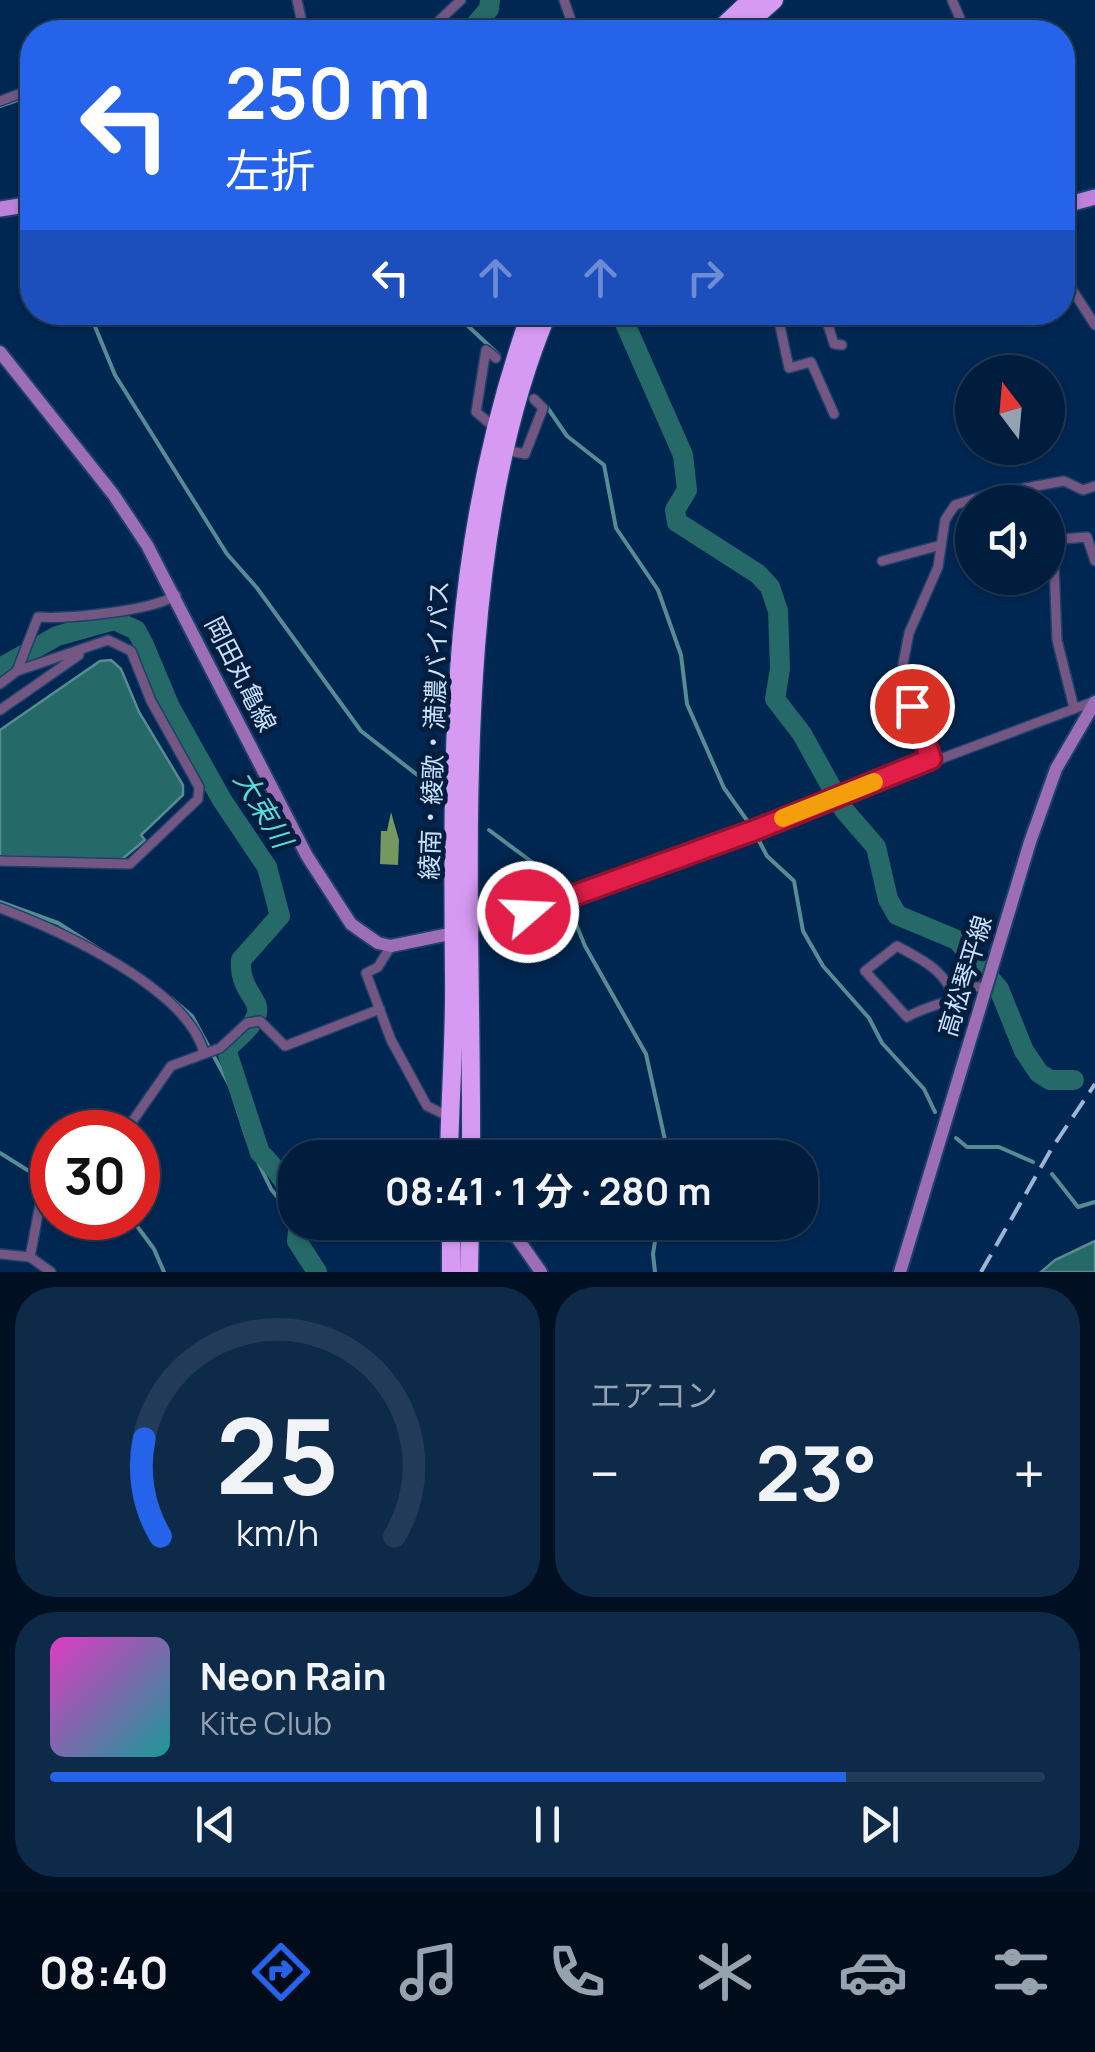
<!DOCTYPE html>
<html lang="ja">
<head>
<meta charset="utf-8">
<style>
  body { margin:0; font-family:Manrope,"Noto Sans JP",sans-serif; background:#0e2a49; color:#f1f3f6; height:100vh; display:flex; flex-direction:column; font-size:38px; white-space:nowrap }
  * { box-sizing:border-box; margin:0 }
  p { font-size:32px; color:#95a2b0 }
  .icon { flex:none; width:55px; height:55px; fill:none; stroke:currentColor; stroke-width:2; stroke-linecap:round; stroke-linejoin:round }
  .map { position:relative; height:1272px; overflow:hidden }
  .panel { display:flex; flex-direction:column; gap:15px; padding:15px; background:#001022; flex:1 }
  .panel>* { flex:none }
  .hud { position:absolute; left:20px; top:20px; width:1055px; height:305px; border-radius:40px; box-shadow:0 2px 8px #0004,0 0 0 2px #223b58; background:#2563eb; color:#fff; overflow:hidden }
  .needle { width:65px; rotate:344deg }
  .tools { position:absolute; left:955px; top:355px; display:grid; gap:20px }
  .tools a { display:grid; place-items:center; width:110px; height:110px; border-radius:50%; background:#001d3e; box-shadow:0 2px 8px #0004,0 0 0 2px #223b58; font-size:50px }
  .speed { position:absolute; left:30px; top:1110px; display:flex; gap:20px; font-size:50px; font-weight:700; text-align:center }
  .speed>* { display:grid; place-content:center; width:130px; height:130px; border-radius:50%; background:#001d3e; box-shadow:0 2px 8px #0004,0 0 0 2px #223b58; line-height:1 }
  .speed .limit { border:15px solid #d22; background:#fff; color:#111 }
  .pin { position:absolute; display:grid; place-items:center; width:85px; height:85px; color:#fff; margin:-42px; border:5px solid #fff; border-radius:50%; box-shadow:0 2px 10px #0007 }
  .me { position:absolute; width:110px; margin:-55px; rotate:71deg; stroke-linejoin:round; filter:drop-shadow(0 0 8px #0008) }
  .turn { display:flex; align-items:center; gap:35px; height:210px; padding:0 40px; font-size:45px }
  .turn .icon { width:130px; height:130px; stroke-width:2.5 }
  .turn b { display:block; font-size:70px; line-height:85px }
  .lanes { display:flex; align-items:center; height:95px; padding:0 40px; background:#0003; justify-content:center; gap:50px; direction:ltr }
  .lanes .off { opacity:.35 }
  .big { font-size:75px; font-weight:700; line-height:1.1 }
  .panel .card { flex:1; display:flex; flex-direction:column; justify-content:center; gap:15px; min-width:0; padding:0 35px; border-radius:40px; background:#0e2a49 }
  .panel .dial { align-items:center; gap:0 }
  .dial svg { height:260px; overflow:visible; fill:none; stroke:#223b58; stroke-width:7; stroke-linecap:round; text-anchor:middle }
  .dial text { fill:#f1f3f6; stroke:none }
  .song { display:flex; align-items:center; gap:30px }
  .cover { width:120px; height:120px; border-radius:15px; background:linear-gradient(135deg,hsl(310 70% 55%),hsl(180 70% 35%)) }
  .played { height:10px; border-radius:5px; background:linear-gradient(90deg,#2563eb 80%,#223b58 80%) }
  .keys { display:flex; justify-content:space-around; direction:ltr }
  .heat { display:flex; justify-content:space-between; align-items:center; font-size:55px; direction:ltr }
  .panel .tiles { flex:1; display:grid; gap:15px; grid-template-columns:1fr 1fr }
  .card:last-child { grid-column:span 2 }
  .trip { position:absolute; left:278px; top:1140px; width:540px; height:100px; border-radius:40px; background:#001d3e; box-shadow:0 2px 8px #0004,0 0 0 2px #223b58; font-weight:700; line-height:100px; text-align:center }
  .dock { display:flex; height:160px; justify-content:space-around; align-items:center; background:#000c19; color:#95a2b0 }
  .dock .icon { width:70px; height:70px }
  .dock .on { color:#2563eb }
  .dock b { font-size:45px; color:#f1f3f6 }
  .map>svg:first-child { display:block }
  .water { fill:#256968; stroke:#568d94; stroke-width:2.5 }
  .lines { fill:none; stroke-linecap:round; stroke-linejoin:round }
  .stream { stroke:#568d94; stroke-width:4 }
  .river { stroke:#256968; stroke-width:20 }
  .building { fill:#75985f }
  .street-casing { stroke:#1c416a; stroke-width:12 }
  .secondary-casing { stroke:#1c416a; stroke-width:16 }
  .primary-casing { stroke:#1c416a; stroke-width:19 }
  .highway-casing { stroke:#1c416a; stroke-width:21 }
  .street { stroke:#735682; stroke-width:9 }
  .secondary { stroke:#9e6eb5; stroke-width:12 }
  .primary { stroke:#bf80dc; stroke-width:15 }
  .highway { stroke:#d69af2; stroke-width:18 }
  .rail { stroke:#9bb5d4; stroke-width:4; stroke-dasharray:20 10; stroke-linecap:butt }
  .route-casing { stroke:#92132f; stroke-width:25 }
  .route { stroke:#e11d48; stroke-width:18 }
  .slow { stroke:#f59e0b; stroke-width:18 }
  .labels { text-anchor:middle; stroke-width:10; stroke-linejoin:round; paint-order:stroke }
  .street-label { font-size:25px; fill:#cae0fc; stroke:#011e3f }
  .water-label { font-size:28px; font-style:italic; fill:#5adbda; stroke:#011e3f }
</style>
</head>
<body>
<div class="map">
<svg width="1095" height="1272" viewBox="0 0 1095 1272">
  <rect width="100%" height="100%" fill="#002752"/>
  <g class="water">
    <polygon points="111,660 121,669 139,712 183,785 183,795 141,835 145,840 121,860 0,856 0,730 100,661"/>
    <polygon points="1095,1241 1095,1272 1041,1272 1055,1260"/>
  </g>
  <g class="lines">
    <g class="stream">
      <polyline points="0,106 32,95"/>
      <polyline points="89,312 115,375 227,554 257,588 361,731 438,791"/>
      <polyline points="453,312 499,355"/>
      <polyline points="547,407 567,436 604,465 616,528 658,590 681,655 687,704 724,788 751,826"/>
      <polyline points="750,823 831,790"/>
      <polyline points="489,830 536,865 569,907 585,946 646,1054 669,1158"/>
      <polyline points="758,839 767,856 794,881 803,931 823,966 869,1018 882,1043 924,1089 935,1112"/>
      <polyline points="0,902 58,923 105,953"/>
      <polyline points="171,998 192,1016 230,1086 247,1139 271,1189 290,1213 290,1237 301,1247"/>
      <polyline points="956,1138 967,1147 999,1147 1033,1162"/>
      <polyline points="0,1153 48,1183"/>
      <polyline points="1052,1174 1078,1207 1095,1202"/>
      <polyline points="131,1218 154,1249 164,1272"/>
      <polyline points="655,1272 653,1254 658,1222"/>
    </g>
    <g class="river">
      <polyline points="469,32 489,9 490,0"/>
      <polyline points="620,312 683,455 687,490 675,510 677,522 758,574 770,587 778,611 780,669 775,699 802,734 844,810 876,847 888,899 897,915 957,940 999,989 1024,1051 1039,1073 1050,1080 1074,1080"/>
      <path d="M0,668L57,636L114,620L136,630L144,645L170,707L222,800L267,867L280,916L241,960C238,1006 287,999 228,1047V1055L260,1153C274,1164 283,1182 295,1196"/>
      <polyline points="299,1222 297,1241 317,1272"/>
    </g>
  </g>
  <polygon class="building" points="391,812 399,840 398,865 380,864 381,831 387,831"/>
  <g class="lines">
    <g class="street-casing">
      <g id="street">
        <polyline points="297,0 304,32"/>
        <polyline points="564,0 575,32"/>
        <polyline points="952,0 966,32"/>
        <polyline points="427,32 461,0"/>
        <polyline points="0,101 32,89"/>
        <polyline points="1062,274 1095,325"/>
        <polyline points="777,312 789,368 811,362 834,414"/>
        <polyline points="824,312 834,344 842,345"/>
        <polyline points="493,426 476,412 486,350 496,358"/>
        <polyline points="505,450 525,454 543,408 534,399"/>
        <polyline points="1053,539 1057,640 1074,708"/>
        <polyline points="1049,540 1087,537 1095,561"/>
        <polyline points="882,561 941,545"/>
        <path d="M0,684L17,671L38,617C67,619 153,611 176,595"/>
        <polyline points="0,710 79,655"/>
        <polyline points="931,759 903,664 909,633 938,567 945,520 955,505 986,495 1064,481 1083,490 1095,486"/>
        <polyline points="0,861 130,864 198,799 199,787 151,701 131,651 108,640 17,671"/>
        <path d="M0,908C58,930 188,988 204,1053"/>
        <polyline points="471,929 566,899 1095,701"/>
        <polyline points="391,946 378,967 366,973 391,1040 427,1106 450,1117"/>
        <path d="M954,999C946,970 922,960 897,946L865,971L907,1017C929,1004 955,1003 973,987H984"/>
        <polyline points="125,1132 171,1066 220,1048 247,1023 260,1021 285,1046 380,1009"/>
        <polyline points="0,1254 30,1257 51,1272"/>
        <polyline points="30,1257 40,1204 52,1185"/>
      </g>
    </g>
    <g class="secondary-casing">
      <g id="secondary">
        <polyline points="0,352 113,494 147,545 307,856 351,924 378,943 391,946 459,932"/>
        <polyline points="451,1231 515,1235 541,1272"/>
        <polyline points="900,1272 1030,842 1056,769 1095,702"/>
      </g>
    </g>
    <g class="primary-casing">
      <g id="primary">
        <polyline points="1062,206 1095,197"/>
        <polyline points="0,209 32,204"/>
      </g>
    </g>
    <g class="highway-casing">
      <g id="highway">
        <polyline points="717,32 751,0"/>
        <polyline points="738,32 774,0"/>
        <path d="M449,1158C450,1096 455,1036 454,975C452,737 450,540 531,312"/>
        <path d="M471,1158C473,894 444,557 548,312"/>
        <polyline points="451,1222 451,1272"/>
        <polyline points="469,1272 470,1222"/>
      </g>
    </g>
    <use href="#street" class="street"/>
    <use href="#secondary" class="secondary"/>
    <use href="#primary" class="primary"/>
    <use href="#highway" class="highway"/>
    <polyline class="rail" points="981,1272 1052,1148 1095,1084"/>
  </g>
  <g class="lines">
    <g class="route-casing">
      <polyline id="route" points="528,912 758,829 931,759 912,706"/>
    </g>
    <use href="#route" class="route"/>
    <polyline class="slow" points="783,818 874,782"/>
  </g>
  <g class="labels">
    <g class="street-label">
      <text transform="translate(241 674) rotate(63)" y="9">岡田丸亀線</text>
      <text transform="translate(434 730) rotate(-88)" y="9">綾南・綾歌・満濃バイパス</text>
      <text transform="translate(965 976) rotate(-73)" y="9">高松琴平線</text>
    </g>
    <g class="water-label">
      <text transform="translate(263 809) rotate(59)" y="10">大束川</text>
    </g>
  </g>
</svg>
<div class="tools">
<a><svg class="needle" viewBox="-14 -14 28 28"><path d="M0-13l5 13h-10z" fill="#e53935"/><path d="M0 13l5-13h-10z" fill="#95a2b0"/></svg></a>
<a><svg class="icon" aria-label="sound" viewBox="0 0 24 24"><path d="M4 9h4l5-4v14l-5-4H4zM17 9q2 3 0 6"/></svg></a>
</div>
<div class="speed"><div class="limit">30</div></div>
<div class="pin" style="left:912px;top:706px;background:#d93025"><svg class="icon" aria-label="arrive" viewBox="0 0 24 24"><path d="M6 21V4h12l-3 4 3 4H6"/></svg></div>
<svg class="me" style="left:528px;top:912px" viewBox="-20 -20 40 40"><circle r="17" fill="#e11d48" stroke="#fff" stroke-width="3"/><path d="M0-11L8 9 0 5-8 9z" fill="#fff"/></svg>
<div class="trip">08:41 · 1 分 · 280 m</div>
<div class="hud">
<div class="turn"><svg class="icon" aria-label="left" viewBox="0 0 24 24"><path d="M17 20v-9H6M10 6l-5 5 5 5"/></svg><div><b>250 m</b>左折</div></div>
<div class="lanes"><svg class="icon" aria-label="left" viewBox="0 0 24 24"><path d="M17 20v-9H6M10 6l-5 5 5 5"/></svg><svg class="icon off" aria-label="ahead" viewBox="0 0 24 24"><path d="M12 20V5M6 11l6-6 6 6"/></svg><svg class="icon off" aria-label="ahead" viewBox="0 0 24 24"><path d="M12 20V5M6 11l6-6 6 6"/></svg><svg class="icon off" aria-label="right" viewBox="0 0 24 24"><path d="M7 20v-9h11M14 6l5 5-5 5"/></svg></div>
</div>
</div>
<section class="panel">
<div class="tiles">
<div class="card dial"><svg viewBox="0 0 100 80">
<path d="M14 69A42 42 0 1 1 86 69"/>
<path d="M14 69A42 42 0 0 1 9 39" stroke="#2563eb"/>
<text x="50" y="56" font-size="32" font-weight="700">25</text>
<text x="50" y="72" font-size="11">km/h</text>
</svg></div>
<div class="card"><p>エアコン</p>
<div class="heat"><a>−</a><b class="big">23°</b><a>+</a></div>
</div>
<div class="card">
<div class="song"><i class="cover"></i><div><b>Neon Rain</b><p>Kite Club</p></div></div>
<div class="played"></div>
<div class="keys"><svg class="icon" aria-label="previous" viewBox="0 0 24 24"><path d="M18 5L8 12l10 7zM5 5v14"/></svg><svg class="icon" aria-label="pause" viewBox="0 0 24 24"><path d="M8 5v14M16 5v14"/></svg><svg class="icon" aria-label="next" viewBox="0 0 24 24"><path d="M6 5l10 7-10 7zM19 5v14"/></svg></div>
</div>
</div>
</section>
<nav class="dock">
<b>08:40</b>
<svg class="icon on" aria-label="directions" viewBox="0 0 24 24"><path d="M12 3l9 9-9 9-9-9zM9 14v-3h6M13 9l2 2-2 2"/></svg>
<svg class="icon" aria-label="music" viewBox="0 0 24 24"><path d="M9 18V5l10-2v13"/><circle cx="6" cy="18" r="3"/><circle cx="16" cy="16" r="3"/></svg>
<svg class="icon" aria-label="phone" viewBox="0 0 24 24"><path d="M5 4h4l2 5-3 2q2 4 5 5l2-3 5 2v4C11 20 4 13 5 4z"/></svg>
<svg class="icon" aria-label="climate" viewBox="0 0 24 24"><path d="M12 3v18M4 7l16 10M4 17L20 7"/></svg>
<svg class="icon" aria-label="car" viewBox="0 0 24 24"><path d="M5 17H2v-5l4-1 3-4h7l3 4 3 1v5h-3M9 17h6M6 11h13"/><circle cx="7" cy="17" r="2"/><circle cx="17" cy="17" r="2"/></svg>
<svg class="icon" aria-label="filters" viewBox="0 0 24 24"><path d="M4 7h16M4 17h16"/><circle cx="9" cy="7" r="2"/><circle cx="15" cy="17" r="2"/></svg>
</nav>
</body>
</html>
